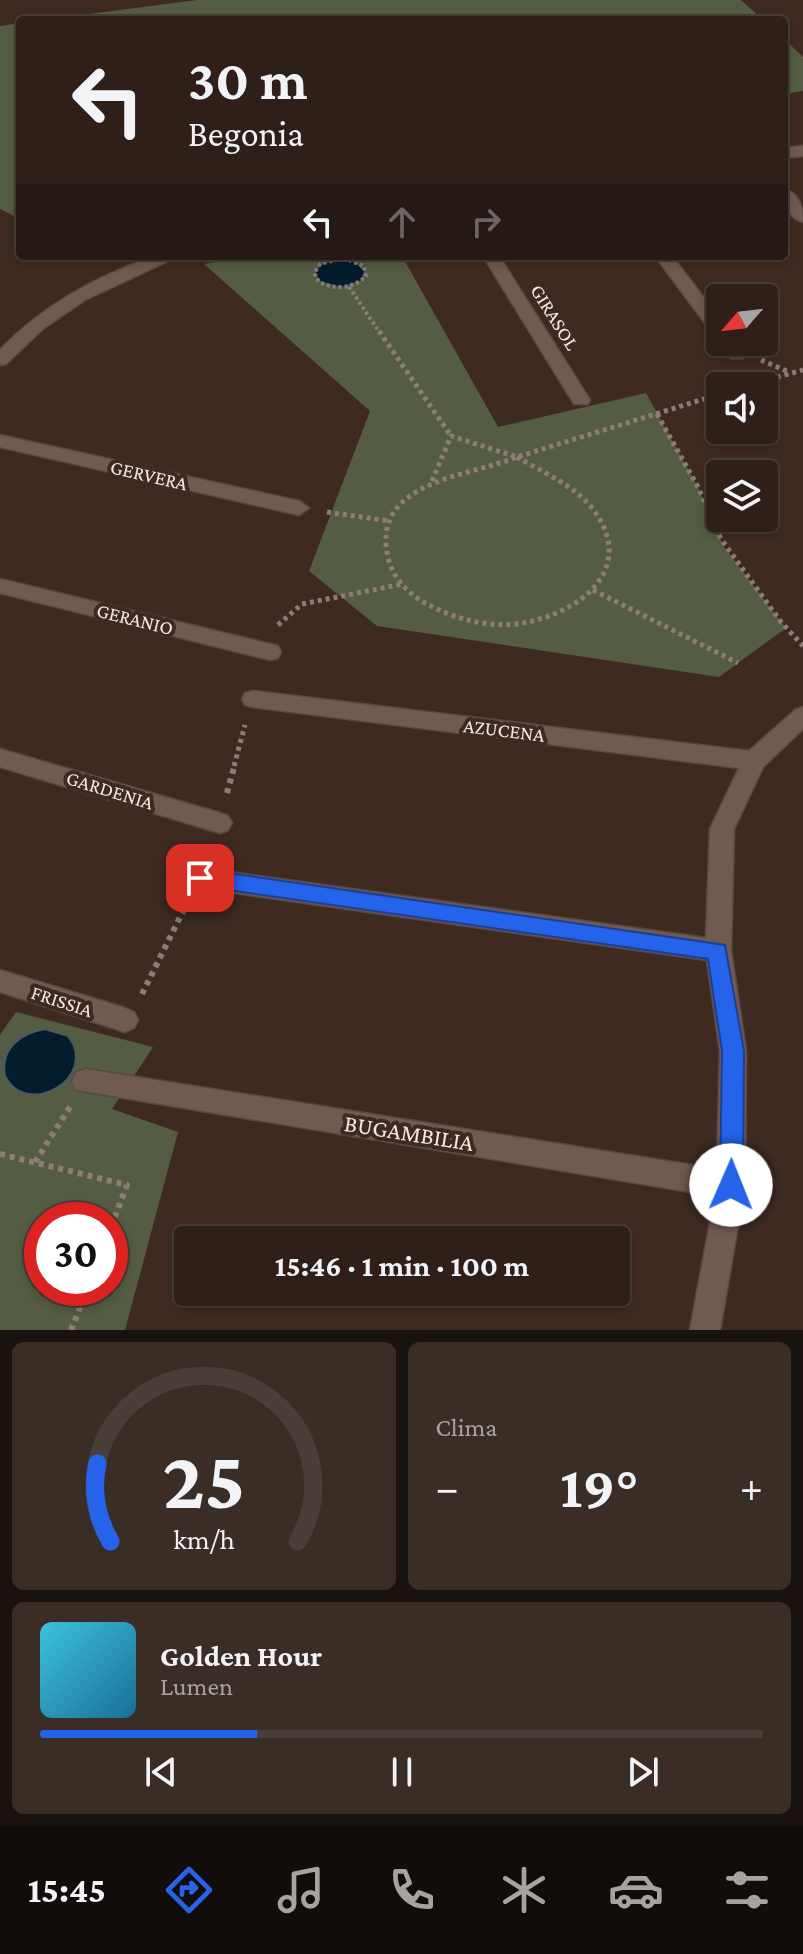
<!DOCTYPE html>
<html lang="es">
<head>
<meta charset="utf-8">
<style>
  body { margin:0; font-family:"Crimson Pro",serif; background:#3a2d26; color:#f1f3f6; height:100vh; display:flex; flex-direction:column; font-size:30px; white-space:nowrap }
  * { box-sizing:border-box; margin:0 }
  p { font-size:26px; color:#a7a3a2 }
  .icon { flex:none; width:44px; height:44px; fill:none; stroke:currentColor; stroke-width:2; stroke-linecap:round; stroke-linejoin:round }
  .map { position:relative; height:1330px; overflow:hidden }
  .details { display:flex; flex-direction:column; gap:12px; padding:12px; background:#19120e; flex:1 }
  .details>* { flex:none }
  .guide { position:absolute; left:16px; top:16px; width:772px; height:244px; border-radius:8px; box-shadow:0 4px 12px #0003,0 0 0 2px #493e38; background:#2e2019; color:#f1f3f6; overflow:hidden }
  .needle { width:52px; rotate:242deg }
  .controls { position:absolute; left:706px; top:284px; display:grid; gap:16px }
  .controls a { display:grid; place-items:center; width:72px; height:72px; border-radius:8px; background:#2e2019; box-shadow:0 4px 12px #0003,0 0 0 2px #493e38; font-size:40px }
  .speed { position:absolute; left:24px; top:1202px; display:flex; gap:16px; font-size:40px; font-weight:700; text-align:center }
  .speed>* { display:grid; place-content:center; width:104px; height:104px; border-radius:50%; background:#2e2019; box-shadow:0 4px 12px #0003,0 0 0 2px #493e38; line-height:1 }
  .speed .limit { border:12px solid #d22; background:#fff; color:#111 }
  .pin { position:absolute; display:grid; place-items:center; width:68px; height:68px; color:#fff; margin:-34px; border-radius:16px; box-shadow:0 4px 12px #0006 }
  .me { position:absolute; width:88px; margin:-44px; rotate:1deg; stroke-linejoin:round; filter:drop-shadow(0 0 6px #0008) }
  .turn { display:flex; align-items:center; gap:28px; height:168px; padding:0 40px; font-size:36px }
  .turn .icon { width:104px; height:104px; stroke-width:2.5 }
  .turn b { display:block; font-size:56px; line-height:68px }
  .lanes { display:flex; align-items:center; height:76px; padding:0 40px; background:#0003; justify-content:center; gap:40px; direction:ltr }
  .lanes .off { opacity:.35 }
  .big { font-size:60px; font-weight:700; line-height:1.1 }
  .details .widget { flex:1; display:flex; flex-direction:column; justify-content:center; gap:12px; min-width:0; padding:0 28px; border-radius:12px; background:#3a2d26 }
  .details .dial { align-items:center; gap:0 }
  .dial svg { height:208px; overflow:visible; fill:none; stroke:#493e38; stroke-width:7; stroke-linecap:round; text-anchor:middle }
  .dial text { fill:#f1f3f6; stroke:none }
  .song { display:flex; align-items:center; gap:24px }
  .cover { width:96px; height:96px; border-radius:12px; background:linear-gradient(135deg,hsl(190 70% 55%),hsl(200 70% 35%)) }
  .played { height:8px; border-radius:4px; background:linear-gradient(90deg,#2563eb 30%,#493e38 30%) }
  .keys { display:flex; justify-content:space-around; direction:ltr }
  .heat { display:flex; justify-content:space-between; align-items:center; font-size:44px; direction:ltr }
  .details .tiles { flex:1; display:grid; gap:12px; grid-template-columns:1fr 1fr }
  .widget:last-child { grid-column:span 2 }
  .trip { position:absolute; left:174px; top:1226px; width:456px; height:80px; border-radius:8px; background:#2e2019; box-shadow:0 4px 12px #0003,0 0 0 2px #493e38; font-weight:700; line-height:80px; text-align:center }
  .tab-bar { display:flex; height:128px; justify-content:space-around; align-items:center; background:#120d0a; color:#a7a3a2 }
  .tab-bar .icon { width:56px; height:56px }
  .tab-bar .current { color:#2563eb }
  .tab-bar b { font-size:36px; color:#f1f3f6 }
  .map>svg:first-child { display:block }
  .green { fill:#545d43; fill-rule:evenodd }
  .water { fill:#031d2d; stroke:#4b5963; stroke-width:2 }
  .lines { fill:none; stroke-linecap:round; stroke-linejoin:round }
  .minor-casing { stroke:#5a4942; stroke-width:3 }
  .path-far2 { stroke:#8e7d75; stroke-width:4; stroke-dasharray:3 3; stroke-linecap:butt }
  .path-far1 { stroke:#8e7d75; stroke-width:5; stroke-dasharray:4 4; stroke-linecap:butt }
  .path { stroke:#8e7d75; stroke-width:6; stroke-dasharray:5 5; stroke-linecap:butt }
  .minor { fill:#715a50; fill-rule:evenodd }
  .route { fill:#2563eb; stroke:#184099; stroke-width:2 }
  .labels { text-anchor:middle; stroke-width:8; stroke-linejoin:round; paint-order:stroke }
  .street-label { font-size:20px; fill:#f4e6e0; stroke:#3e2a21 }
  .near-street-label { font-size:24px; fill:#f4e6e0; stroke:#3e2a21 }
</style>
</head>
<body>
<div class="map">
<svg width="803" height="1330" viewBox="0 0 803 1330">
  <rect width="100%" height="100%" fill="#3e2a21"/>
  <g class="green">
    <polygon points="197,0 741,0 763,20 43,20"/>
    <polygon points="20,23 20,219 0,209 0,26"/>
    <polygon points="784,39 803,57 803,91 784,94"/>
    <polygon points="251,256 402,256 498,427 646,393 698,487 724,547 786,628 719,677 377,626 309,571 370,411 204,264"/>
    <path d="M16,1012L153,1047L112,1109L178,1132L125,1330H0V1035ZM42,1220H110V1288H42Z"/>
  </g>
  <g class="water">
    <path d="M341,259L355,261L365,271L362,281L341,288L320,282L314,273C319,262 330,260 341,259Z"/>
    <path d="M45,1029L68,1036C100,1077 27,1120 5,1076C0,1048 21,1033 45,1029Z"/>
  </g>
  <g class="lines">
    <g class="minor-casing">
      <g id="minor">
        <polygon points="803,146 803,156 784,158 784,148"/>
        <path d="M784,189C799,193 803,208 803,222C788,218 784,203 784,189Z"/>
        <path d="M155,256H179L85,300L44,328L6,364L0,365V350C43,305 97,276 155,256Z"/>
        <polygon points="483,256 499,256 590,400 588,404 574,404"/>
        <polygon points="655,256 672,256 720,319 720,336 714,335"/>
        <polygon points="720,341 737,342 746,354 743,358 731,358"/>
        <polygon points="0,435 299,501 309,508 299,515 0,447"/>
        <polygon points="0,579 270,644 278,646 281,652 278,658 270,660 0,593"/>
        <polygon points="253,691 749,751 795,710 803,707 803,729 763,767 734,829 731,951 746,1051 745,1185 720,1330 690,1330 715,1196 76,1090 72,1081 76,1072 86,1069 717,1169 720,1051 707,960 200,888 191,885 188,878 191,871 200,868 706,938 710,829 739,768 253,707 245,705 242,699 245,693"/>
        <polygon points="0,749 220,813 228,816 232,823 228,830 220,833 0,767"/>
        <polygon points="0,970 125,1008 134,1012 138,1020 134,1028 125,1032 0,992"/>
      </g>
    </g>
    <g class="path-far2">
      <path d="M343,258L364,266L366,276C352,289 336,290 319,282L314,273L320,264Z"/>
      <polyline points="349,287 380,333"/>
    </g>
    <g class="path-far1">
      <polyline points="379,331 451,436"/>
      <polyline points="761,360 789,372"/>
      <polyline points="746,386 803,370"/>
      <polyline points="657,414 698,487 721,539 781,622 803,646"/>
      <path d="M517,457C542,472 574,485 592,508C641,570 575,617 516,624C487,627 455,619 429,605C411,596 395,581 389,561C367,481 468,477 517,457Z"/>
      <polyline points="432,481 451,436 517,457 720,394"/>
      <polyline points="327,512 389,521"/>
      <polyline points="593,590 738,663"/>
      <polyline points="278,625 302,604 403,584"/>
      <polyline points="234,766 245,725"/>
    </g>
    <g class="path">
      <polyline points="227,793 235,764"/>
      <polyline points="142,994 187,903"/>
      <polyline points="0,1154 127,1185 110,1230"/>
      <polyline points="35,1162 70,1107"/>
      <polyline points="71,1330 88,1288"/>
    </g>
    <use href="#minor" class="minor"/>
  </g>
  <polygon class="route" points="200,869 725,945 744,1051 743,1185 740,1193 731,1196 723,1193 720,1185 722,1051 708,959 200,886 193,884 190,878 193,872"/>
  <g class="labels">
    <g class="street-label">
      <text transform="translate(555 317) rotate(58)" y="7">GIRASOL</text>
      <text transform="translate(149 475) rotate(13)" y="7">GERVERA</text>
      <text transform="translate(135 619) rotate(14)" y="7">GERANIO</text>
      <text transform="translate(504 730) rotate(7)" y="7">AZUCENA</text>
      <text transform="translate(110 790) rotate(17)" y="7">GARDENIA</text>
      <text transform="translate(62 1001) rotate(18)" y="7">FRISSIA</text>
    </g>
    <g class="near-street-label">
      <text transform="translate(409 1133) rotate(9)" y="8">BUGAMBILIA</text>
    </g>
  </g>
</svg>
<div class="controls">
<a><svg class="needle" viewBox="-14 -14 28 28"><path d="M0-13l5 13h-10z" fill="#e53935"/><path d="M0 13l5-13h-10z" fill="#a7a3a2"/></svg></a>
<a><svg class="icon" aria-label="sound" viewBox="0 0 24 24"><path d="M4 9h4l5-4v14l-5-4H4zM17 9q2 3 0 6"/></svg></a>
<a><svg class="icon" aria-label="layers" viewBox="0 0 24 24"><path d="M12 4l9 5-9 5-9-5zM3 14l9 5 9-5"/></svg></a>
</div>
<div class="speed"><div class="limit">30</div></div>
<div class="pin" style="left:200px;top:878px;background:#d93025"><svg class="icon" aria-label="arrive" viewBox="0 0 24 24"><path d="M6 21V4h12l-3 4 3 4H6"/></svg></div>
<svg class="me" style="left:731px;top:1185px" viewBox="-20 -20 40 40"><circle r="19" fill="#fff"/><path d="M0-13L10 11 0 6-10 11z" fill="#2563eb"/></svg>
<div class="trip">15:46 · 1 min · 100 m</div>
<div class="guide">
<div class="turn"><svg class="icon" aria-label="left" viewBox="0 0 24 24"><path d="M17 20v-9H6M10 6l-5 5 5 5"/></svg><div><b>30 m</b>Begonia</div></div>
<div class="lanes"><svg class="icon" aria-label="left" viewBox="0 0 24 24"><path d="M17 20v-9H6M10 6l-5 5 5 5"/></svg><svg class="icon off" aria-label="ahead" viewBox="0 0 24 24"><path d="M12 20V5M6 11l6-6 6 6"/></svg><svg class="icon off" aria-label="right" viewBox="0 0 24 24"><path d="M7 20v-9h11M14 6l5 5-5 5"/></svg></div>
</div>
</div>
<section class="details">
<div class="tiles">
<div class="widget dial"><svg viewBox="0 0 100 80">
<path d="M14 69A42 42 0 1 1 86 69"/>
<path d="M14 69A42 42 0 0 1 9 39" stroke="#2563eb"/>
<text x="50" y="56" font-size="32" font-weight="700">25</text>
<text x="50" y="72" font-size="11">km/h</text>
</svg></div>
<div class="widget"><p>Clima</p>
<div class="heat"><a>−</a><b class="big">19°</b><a>+</a></div>
</div>
<div class="widget">
<div class="song"><i class="cover"></i><div><b>Golden Hour</b><p>Lumen</p></div></div>
<div class="played"></div>
<div class="keys"><svg class="icon" aria-label="previous" viewBox="0 0 24 24"><path d="M18 5L8 12l10 7zM5 5v14"/></svg><svg class="icon" aria-label="pause" viewBox="0 0 24 24"><path d="M8 5v14M16 5v14"/></svg><svg class="icon" aria-label="next" viewBox="0 0 24 24"><path d="M6 5l10 7-10 7zM19 5v14"/></svg></div>
</div>
</div>
</section>
<nav class="tab-bar">
<b>15:45</b>
<svg class="icon current" aria-label="directions" viewBox="0 0 24 24"><path d="M12 3l9 9-9 9-9-9zM9 14v-3h6M13 9l2 2-2 2"/></svg>
<svg class="icon" aria-label="music" viewBox="0 0 24 24"><path d="M9 18V5l10-2v13"/><circle cx="6" cy="18" r="3"/><circle cx="16" cy="16" r="3"/></svg>
<svg class="icon" aria-label="phone" viewBox="0 0 24 24"><path d="M5 4h4l2 5-3 2q2 4 5 5l2-3 5 2v4C11 20 4 13 5 4z"/></svg>
<svg class="icon" aria-label="climate" viewBox="0 0 24 24"><path d="M12 3v18M4 7l16 10M4 17L20 7"/></svg>
<svg class="icon" aria-label="car" viewBox="0 0 24 24"><path d="M5 17H2v-5l4-1 3-4h7l3 4 3 1v5h-3M9 17h6M6 11h13"/><circle cx="7" cy="17" r="2"/><circle cx="17" cy="17" r="2"/></svg>
<svg class="icon" aria-label="filters" viewBox="0 0 24 24"><path d="M4 7h16M4 17h16"/><circle cx="9" cy="7" r="2"/><circle cx="15" cy="17" r="2"/></svg>
</nav>
</body>
</html>
